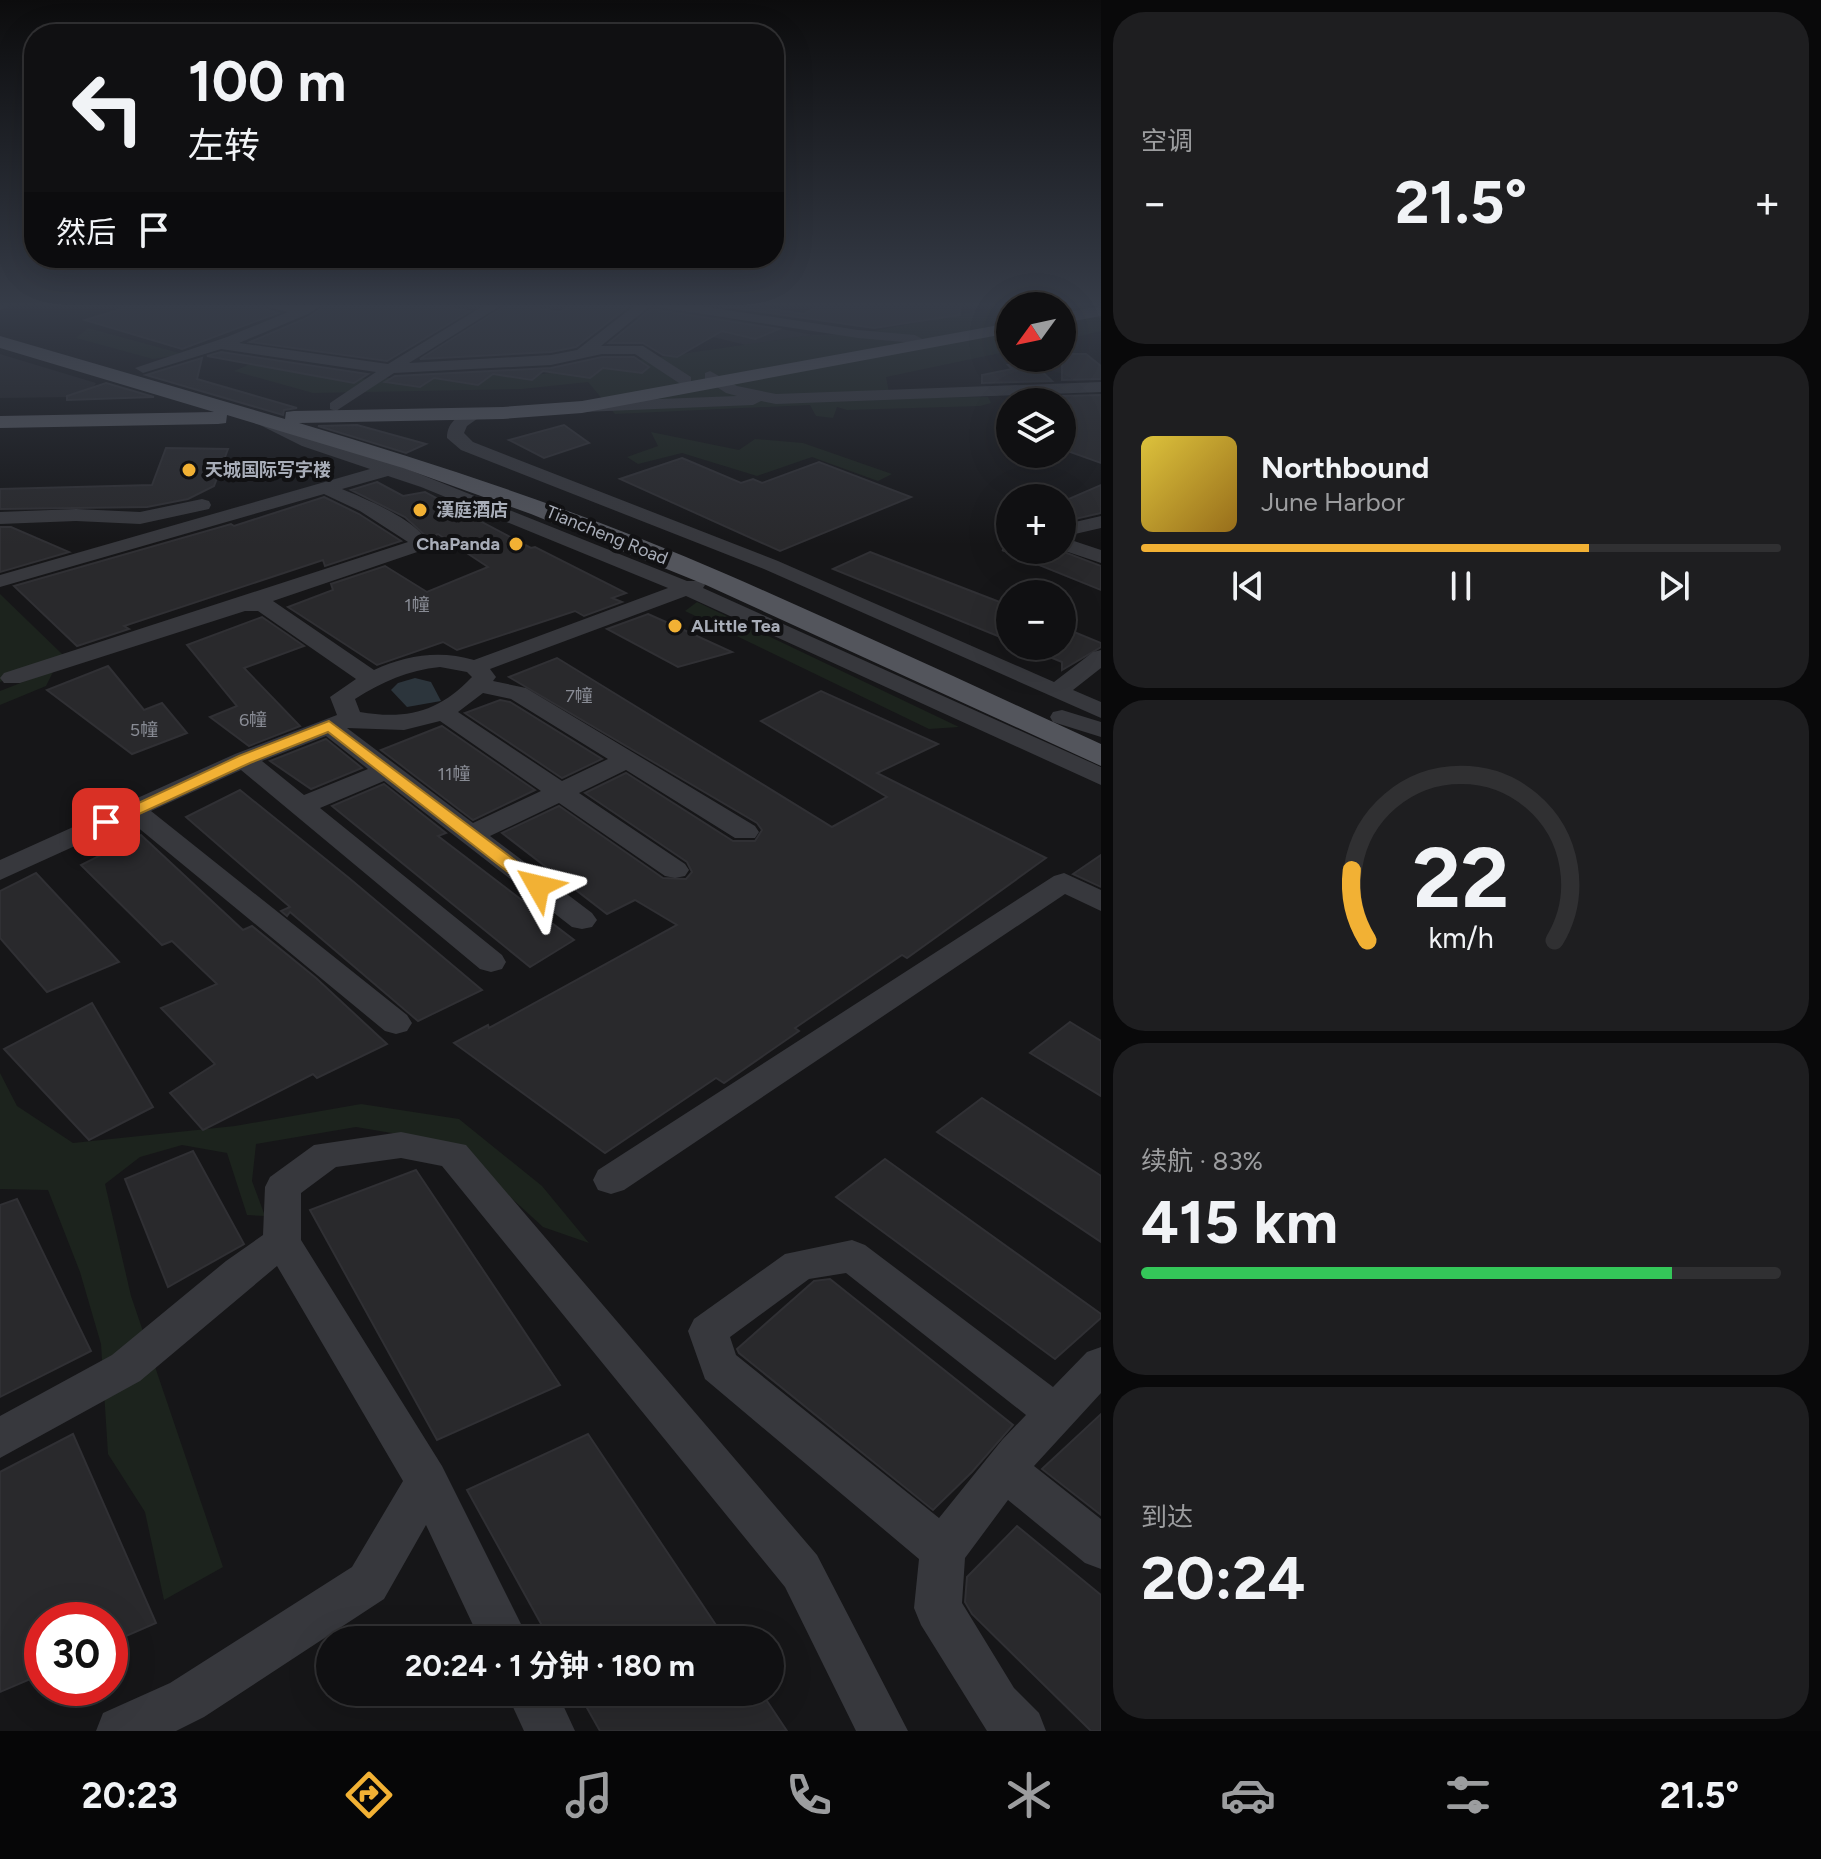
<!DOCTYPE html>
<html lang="zh">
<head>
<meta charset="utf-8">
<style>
  body { margin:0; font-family:Figtree,"Noto Sans SC",sans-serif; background:#1e1e20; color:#f1f3f6; height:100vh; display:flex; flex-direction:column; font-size:30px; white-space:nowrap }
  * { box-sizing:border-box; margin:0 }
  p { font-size:26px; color:#9c9d9f }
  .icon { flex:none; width:44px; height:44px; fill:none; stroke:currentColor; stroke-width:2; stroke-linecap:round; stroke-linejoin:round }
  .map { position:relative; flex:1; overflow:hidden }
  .details { display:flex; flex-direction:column; gap:12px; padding:12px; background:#09090a; width:720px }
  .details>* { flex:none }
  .hud { position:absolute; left:24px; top:24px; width:760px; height:244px; border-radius:32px; box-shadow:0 8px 32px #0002,0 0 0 2px #303032; background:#101012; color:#f1f3f6; overflow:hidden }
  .needle { width:52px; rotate:237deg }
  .buttons { position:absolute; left:996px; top:292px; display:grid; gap:16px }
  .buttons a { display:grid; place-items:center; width:80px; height:80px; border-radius:50%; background:#101012; box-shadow:0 8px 32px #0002,0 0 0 2px #303032; font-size:40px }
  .speed { position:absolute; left:24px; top:1602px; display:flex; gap:16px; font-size:40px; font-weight:700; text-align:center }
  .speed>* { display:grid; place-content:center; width:104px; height:104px; border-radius:50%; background:#101012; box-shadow:0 8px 32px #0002,0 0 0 2px #303032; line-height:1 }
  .speed .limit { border:12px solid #d22; background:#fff; color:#111 }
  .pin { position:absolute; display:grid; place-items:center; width:68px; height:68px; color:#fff; margin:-34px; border-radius:16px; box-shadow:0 4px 12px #0006 }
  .me { position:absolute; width:88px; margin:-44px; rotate:307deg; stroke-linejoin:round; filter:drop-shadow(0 0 6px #0008) }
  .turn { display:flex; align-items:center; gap:28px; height:168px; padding:0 32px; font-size:36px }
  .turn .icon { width:104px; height:104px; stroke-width:2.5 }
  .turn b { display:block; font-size:56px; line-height:68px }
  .then { display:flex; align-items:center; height:76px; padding:0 32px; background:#0003; gap:16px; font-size:30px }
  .big { font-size:60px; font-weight:700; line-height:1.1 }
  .details .card { flex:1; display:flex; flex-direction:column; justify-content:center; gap:12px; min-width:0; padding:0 28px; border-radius:32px; background:#1e1e20 }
  .details .dial { align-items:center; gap:0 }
  .dial svg { height:208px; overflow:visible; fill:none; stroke:#303032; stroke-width:7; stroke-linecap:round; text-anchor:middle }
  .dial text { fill:#f1f3f6; stroke:none }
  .song { display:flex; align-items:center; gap:24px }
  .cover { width:96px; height:96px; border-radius:12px; background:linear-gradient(135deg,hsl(50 70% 55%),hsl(40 70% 35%)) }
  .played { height:8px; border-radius:4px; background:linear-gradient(90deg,#f2b134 70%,#303032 70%) }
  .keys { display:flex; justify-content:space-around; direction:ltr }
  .heat { display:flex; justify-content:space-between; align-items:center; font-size:44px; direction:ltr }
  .charge { height:12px; border-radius:6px; background:linear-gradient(90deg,#34c759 83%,#303032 0) }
  .trip { position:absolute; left:316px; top:1626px; width:468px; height:80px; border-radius:40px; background:#101012; box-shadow:0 8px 32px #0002,0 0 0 2px #303032; font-weight:700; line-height:80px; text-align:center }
  .tab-bar { display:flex; height:128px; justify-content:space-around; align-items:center; background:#060607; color:#9c9d9f }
  .tab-bar .icon { width:56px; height:56px }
  .tab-bar .active { color:#f2b134 }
  .tab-bar b { font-size:36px; color:#f1f3f6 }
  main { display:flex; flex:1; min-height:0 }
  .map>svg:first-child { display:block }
  .built { fill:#222225 }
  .green { fill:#1c231d }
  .water { fill:#2c353c }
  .building { fill:#29292c; stroke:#303034; stroke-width:2 }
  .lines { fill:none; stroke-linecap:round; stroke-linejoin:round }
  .minor { fill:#37383d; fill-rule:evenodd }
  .major { fill:#53555c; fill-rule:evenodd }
  .route { fill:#f2b134; stroke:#9d7322; stroke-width:2 }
  .poi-dot { fill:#f2b134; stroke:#111113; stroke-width:3 }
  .labels { text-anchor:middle; stroke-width:8; stroke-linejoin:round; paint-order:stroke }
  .far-poi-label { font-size:18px; font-weight:bold; fill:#a8adb8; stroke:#111113; text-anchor:start }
  .far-street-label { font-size:18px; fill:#a8adb8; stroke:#111113 }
  .number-label { font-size:18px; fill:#888b94 }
</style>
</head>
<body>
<main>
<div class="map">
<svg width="1101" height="1731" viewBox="0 0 1101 1731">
  <rect width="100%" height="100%" fill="#161618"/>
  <g class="built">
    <polygon points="651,304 813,335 746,345 630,317"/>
    <polygon points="0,354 96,383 91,391 76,397 0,398"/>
  </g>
  <g class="green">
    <polygon points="962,303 1101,303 1101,331 1062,340 1062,306 1010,306 1010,351 886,377 890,398 988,397 991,403 980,406 847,410 837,407 833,418 816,416 810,405 615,414 588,382 522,389 313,393 234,371 255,362 350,379 543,374 813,335 858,334 994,308"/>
    <polygon points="88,328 183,354 153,359 76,338"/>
    <polygon points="651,432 739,450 755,439 803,443 892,474 878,481 812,457 757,476 682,453 638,464 627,457 658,446"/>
    <polygon points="0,594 63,655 0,682"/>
    <polygon points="697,602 959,727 929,729 685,611"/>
    <polygon points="54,670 46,686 0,705 0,691"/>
    <polygon points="0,1073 17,1106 73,1143 235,1126 361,1104 459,1119 542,1186 589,1243 543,1227 451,1143 356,1127 256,1144 252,1181 265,1216 247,1215 227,1153 182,1145 140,1157 105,1184 131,1296 223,1567 164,1600 145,1512 108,1454 101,1344 80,1272 48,1190 0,1189"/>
  </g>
  <polygon class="water" points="415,678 431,682 441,701 407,707 391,690 398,683"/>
  <g class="building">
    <polygon points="123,303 247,303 278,313 182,349 85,320 122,309"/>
    <polygon points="328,303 416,303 470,311 387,361 250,342 309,317"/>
    <polygon points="575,303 633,303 576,347 551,352 420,359 508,304 560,312"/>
    <polygon points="700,303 732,303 804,314 821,303 960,303 960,315 874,328"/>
    <polygon points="651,309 779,329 755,339 722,331 677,357 663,355 643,343 609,343"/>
    <polygon points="221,352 368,374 354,383 207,356"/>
    <polygon points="1062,354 1086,354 1101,366 1101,379 1062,380"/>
    <polygon points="602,357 634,357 649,367 642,373 603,368 590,378 543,371 532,380 493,374 478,385 434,378 420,387 385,382 395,376 551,368"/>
    <polygon points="202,358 197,379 297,408 284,410 283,415 146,375"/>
    <polygon points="1034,364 1052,381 982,383 982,375 1012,369 1008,365"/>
    <polygon points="106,383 154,397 67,400 67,396"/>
    <polygon points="1101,395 1101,463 1062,449 1062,396"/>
    <polygon points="357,425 426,444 406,453 318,426"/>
    <polygon points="564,425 589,443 544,458 509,440"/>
    <polygon points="166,448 228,449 214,486 188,499 147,507 0,509 0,489 152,485"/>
    <polygon points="682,458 741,483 753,479 762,483 819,462 911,497 780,551 620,479"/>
    <polygon points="377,482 403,496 425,492 531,548 535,547 626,593 612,598 622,602 584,616 575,611 457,650 443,642 377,665 288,607 333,590 331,584 385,566 427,592 488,567 438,534 428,538 405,517 351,490"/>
    <polygon points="1101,485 1101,513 1062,522 1062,502"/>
    <polygon points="324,497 359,514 401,541 325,566 323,560 124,626 129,629 77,646 14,586 231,524 234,526"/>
    <polygon points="0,527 11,527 69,552 0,572"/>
    <polygon points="1002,550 1059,550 1101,566 1101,590"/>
    <polygon points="870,552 1010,606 1010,641 833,569"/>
    <polygon points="648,614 675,626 732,652 678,667 607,629"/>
    <polygon points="262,617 304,646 244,668 300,726 249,746 210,717 237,706 187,645"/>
    <polygon points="1062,627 1101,643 1101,647 1062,670 1062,662 1023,646 1062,646"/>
    <polygon points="557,658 832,827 887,797 761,721 821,691 938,744 877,773 1046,858 907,958 902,955 795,1028 799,1031 724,1083 716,1078 605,1153 454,1043 488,1025 489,1028 677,925 635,900 607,914 502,833 559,806 663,878 686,879 692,872 687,862 585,793 626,773 733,841 755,841 762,830 757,823 509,677"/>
    <polygon points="108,666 144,710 162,703 187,733 132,754 47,690"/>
    <polygon points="500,700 510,702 602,759 562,778 465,713"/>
    <polygon points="442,726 535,790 473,820 381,750"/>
    <polygon points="326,739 362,768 311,789 270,761"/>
    <polygon points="384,784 446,833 438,836 574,940 530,967 332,806"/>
    <polygon points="240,790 349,878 482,990 418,1021 290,912 287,916 281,911 290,907 186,817"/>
    <polygon points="141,835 243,930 252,926 316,978 387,1044 317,1078 313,1074 203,1130 170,1093 215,1064 161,1008 217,984 172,941 162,945 81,865"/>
    <polygon points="1101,855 1101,887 1073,874"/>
    <polygon points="36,873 119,962 47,992 0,938 0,891"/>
    <polygon points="92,1003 153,1107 89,1140 4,1049"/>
    <polygon points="1070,1022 1101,1041 1101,1096 1030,1053"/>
    <polygon points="982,1098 1101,1176 1101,1242 937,1132"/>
    <polygon points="193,1151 244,1244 168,1287 125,1179"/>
    <polygon points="885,1159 1101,1314 1101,1318 1055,1359 836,1197"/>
    <polygon points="416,1170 560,1385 437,1440 310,1210"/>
    <polygon points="17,1199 91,1351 0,1397 0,1205"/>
    <polygon points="830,1279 1013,1425 972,1472 933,1510 739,1353 737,1349 814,1281"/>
    <polygon points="1101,1414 1101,1515 1042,1469"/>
    <polygon points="73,1434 156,1623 110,1643 110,1620 42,1620 42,1674 0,1692 0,1472"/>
    <polygon points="588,1434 726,1640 550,1640 467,1490"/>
    <polygon points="1017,1526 1101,1595 1101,1731 1091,1731 972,1614 965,1602 967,1577"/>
    <polygon points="578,1692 761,1692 787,1731 600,1731"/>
  </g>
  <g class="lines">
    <g class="minor">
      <polygon points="0,303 17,303 0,310"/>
      <polygon points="250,303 300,306 307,303 325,303 308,314 239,343 388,364 488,303 505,303 409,363 551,355 577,350 638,303 681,303 858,330 915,335 922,339 915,343 858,338 650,306 601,346 643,346 691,377 691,383 679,383 635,354 602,354 551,365 394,373 336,411 330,409 330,403 376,372 221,349 143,373 135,368 227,337 288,312"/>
      <polygon points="710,371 737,386 776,394 1101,382 1101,392 776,404 761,401 753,405 583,412 575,407 583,402 737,396 726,393 705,379 705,373"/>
      <path d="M476,409L484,414L467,426L464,433L473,442L778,561L1054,682L1093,652L1101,650V668L1073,690L1101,702V718L764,569L461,450L447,438C447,421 461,413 476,409Z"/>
      <path d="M260,413L314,438L397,465L687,581H702L705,585L703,588L1101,767V785L686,596L490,669L496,677L493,681L526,688L755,826L759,832L755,838H735L626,770L579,793L685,864L689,870L685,876L675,878L665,876L559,803L490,836L592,913L597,920L592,927L582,929L572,927L384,781L320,808L502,955L506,962L502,969L491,972L480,969L241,770L151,811L407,1015L412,1023L407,1031L396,1034L385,1031L130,821L0,880V860L235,754L337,715L330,697L356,679L258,611H245L20,683H4L0,678L4,673L408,542L360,511L324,494L0,587V575L370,469L302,446L254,422L252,418ZM388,476L421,487L668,588L474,660C440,650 406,655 374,670L273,601L426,549L429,545C420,521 366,499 342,489ZM440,667L467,672L472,677C439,712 406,720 360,712L355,699C382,682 408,670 440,667ZM483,693L511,699L608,759L562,781L458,712ZM440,721L541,791L473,823L347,728L404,730ZM326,736L368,769L304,795L262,761Z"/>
      <polygon points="202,499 209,501 211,505 209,509 140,524 76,521 0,524 0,512 76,509 140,512"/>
      <polygon points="1101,516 1101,528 1062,537 1062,525"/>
      <polygon points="1062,537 1101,550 1101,563 1062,550"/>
      <polygon points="1062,710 1101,722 1101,737 1053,722 1050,717 1053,712"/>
      <polygon points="1064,873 1101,890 1101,911 1065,894 624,1190 611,1194 598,1190 593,1180 598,1170 1054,876"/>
      <polygon points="401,1132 466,1145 817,1555 908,1731 856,1731 785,1587 442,1166 401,1158 336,1167 301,1193 301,1240 442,1466 529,1640 480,1640 426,1525 384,1599 204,1717 176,1731 96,1731 103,1713 170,1683 352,1567 403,1481 277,1266 140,1381 0,1458 0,1416 112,1355 226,1261 263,1235 265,1187 270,1177 314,1145"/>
      <path d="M852,1240L865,1245L1053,1387L1087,1352L1101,1347V1393L1034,1466L1101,1519V1569L1085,1563L1008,1500L965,1558L962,1603L1014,1688L1039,1713L1046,1731H987L921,1625L914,1608L919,1559L705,1379L688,1331L694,1319L785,1254ZM846,1273L1026,1415L1002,1440L939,1518L736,1355L730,1337L809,1279Z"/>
      <polygon points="506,1692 557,1692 575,1731 524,1731"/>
    </g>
    <g class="major">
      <polygon points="1101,306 1101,316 1062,323 1062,313"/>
      <path d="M1010,323V333L582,413L503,419L299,423C444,466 588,514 726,574C852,629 976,687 1101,744V766L706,585L531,514L403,468L227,415L226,423L218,424L0,428V416L214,412L0,348V336L285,419L286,412L294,411L503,407L582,401Z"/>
    </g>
  </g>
  <linearGradient id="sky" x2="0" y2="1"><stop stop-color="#0c0c0d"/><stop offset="0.56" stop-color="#363c48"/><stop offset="1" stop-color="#363c48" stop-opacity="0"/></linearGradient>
  <rect width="1101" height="545" fill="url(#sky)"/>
  <polygon class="route" points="329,721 544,882 547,886 544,890 531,890 328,732 250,763 113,826 106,827 98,822 239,756"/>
  <g class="poi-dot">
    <circle cx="189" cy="470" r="8"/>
    <circle cx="420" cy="510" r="8"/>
    <circle cx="516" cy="544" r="8"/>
    <circle cx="675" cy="626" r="8"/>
  </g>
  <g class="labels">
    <g class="far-poi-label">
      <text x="205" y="476">天城国际写字楼</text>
      <text x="436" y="516">漢庭酒店</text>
      <text x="500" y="550" text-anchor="end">ChaPanda</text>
      <text x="691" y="632">ALittle Tea</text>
    </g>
    <g class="far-street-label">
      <text transform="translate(607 535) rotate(22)" y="6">Tiancheng Road</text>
    </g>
    <g class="number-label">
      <text x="417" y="611">1幢</text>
      <text x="579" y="702">7幢</text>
      <text x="253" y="726">6幢</text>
      <text x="144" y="736">5幢</text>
      <text x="454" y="780">11幢</text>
    </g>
  </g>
</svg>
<div class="buttons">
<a><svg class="needle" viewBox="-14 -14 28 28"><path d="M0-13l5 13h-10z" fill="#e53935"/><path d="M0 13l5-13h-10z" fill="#9c9d9f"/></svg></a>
<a><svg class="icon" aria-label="layers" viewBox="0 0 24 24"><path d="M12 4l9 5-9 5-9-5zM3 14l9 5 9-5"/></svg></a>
<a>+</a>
<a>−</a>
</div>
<div class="speed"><div class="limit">30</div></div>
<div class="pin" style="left:106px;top:822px;background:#d93025"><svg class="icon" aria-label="arrive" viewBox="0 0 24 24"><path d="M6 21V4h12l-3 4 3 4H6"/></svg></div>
<svg class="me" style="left:538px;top:886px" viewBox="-20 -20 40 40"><path d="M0-17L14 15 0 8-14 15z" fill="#f2b134" stroke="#fff" stroke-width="4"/></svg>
<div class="trip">20:24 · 1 分钟 · 180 m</div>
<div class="hud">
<div class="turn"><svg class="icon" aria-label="left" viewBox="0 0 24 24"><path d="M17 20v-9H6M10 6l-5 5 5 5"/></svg><div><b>100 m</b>左转</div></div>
<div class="then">然后<svg class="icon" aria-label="arrive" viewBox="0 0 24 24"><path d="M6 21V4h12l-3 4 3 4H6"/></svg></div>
</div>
</div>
<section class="details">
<div class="card"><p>空调</p>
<div class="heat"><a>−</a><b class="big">21.5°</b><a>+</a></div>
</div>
<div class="card">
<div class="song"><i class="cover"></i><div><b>Northbound</b><p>June Harbor</p></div></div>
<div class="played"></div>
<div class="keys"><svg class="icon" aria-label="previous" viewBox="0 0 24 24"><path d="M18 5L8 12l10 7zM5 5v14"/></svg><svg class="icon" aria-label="pause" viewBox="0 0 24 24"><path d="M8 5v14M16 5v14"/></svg><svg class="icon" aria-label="next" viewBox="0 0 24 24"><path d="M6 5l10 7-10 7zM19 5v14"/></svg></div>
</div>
<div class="card dial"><svg viewBox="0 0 100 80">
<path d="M14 69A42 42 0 1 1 86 69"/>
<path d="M14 69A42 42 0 0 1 8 42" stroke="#f2b134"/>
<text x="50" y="56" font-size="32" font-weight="700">22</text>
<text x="50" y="72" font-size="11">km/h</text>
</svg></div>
<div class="card"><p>续航 · 83%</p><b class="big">415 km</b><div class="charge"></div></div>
<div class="card"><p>到达</p><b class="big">20:24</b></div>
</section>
</main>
<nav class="tab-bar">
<b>20:23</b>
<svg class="icon active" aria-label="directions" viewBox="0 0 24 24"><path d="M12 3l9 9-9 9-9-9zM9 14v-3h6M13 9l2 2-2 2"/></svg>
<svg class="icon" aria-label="music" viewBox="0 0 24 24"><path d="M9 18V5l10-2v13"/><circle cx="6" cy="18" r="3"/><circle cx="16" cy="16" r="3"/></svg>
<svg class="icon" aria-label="phone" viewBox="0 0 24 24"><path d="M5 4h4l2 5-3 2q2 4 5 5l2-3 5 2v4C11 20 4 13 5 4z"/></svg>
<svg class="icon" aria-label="climate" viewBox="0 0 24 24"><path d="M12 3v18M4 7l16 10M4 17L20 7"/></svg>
<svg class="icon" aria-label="car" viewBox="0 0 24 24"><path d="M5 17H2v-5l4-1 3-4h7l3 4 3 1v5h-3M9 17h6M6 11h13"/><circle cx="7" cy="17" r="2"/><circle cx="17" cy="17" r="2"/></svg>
<svg class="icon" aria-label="filters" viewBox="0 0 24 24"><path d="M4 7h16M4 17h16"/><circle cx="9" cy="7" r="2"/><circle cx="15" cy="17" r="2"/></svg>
<b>21.5°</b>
</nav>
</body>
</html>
